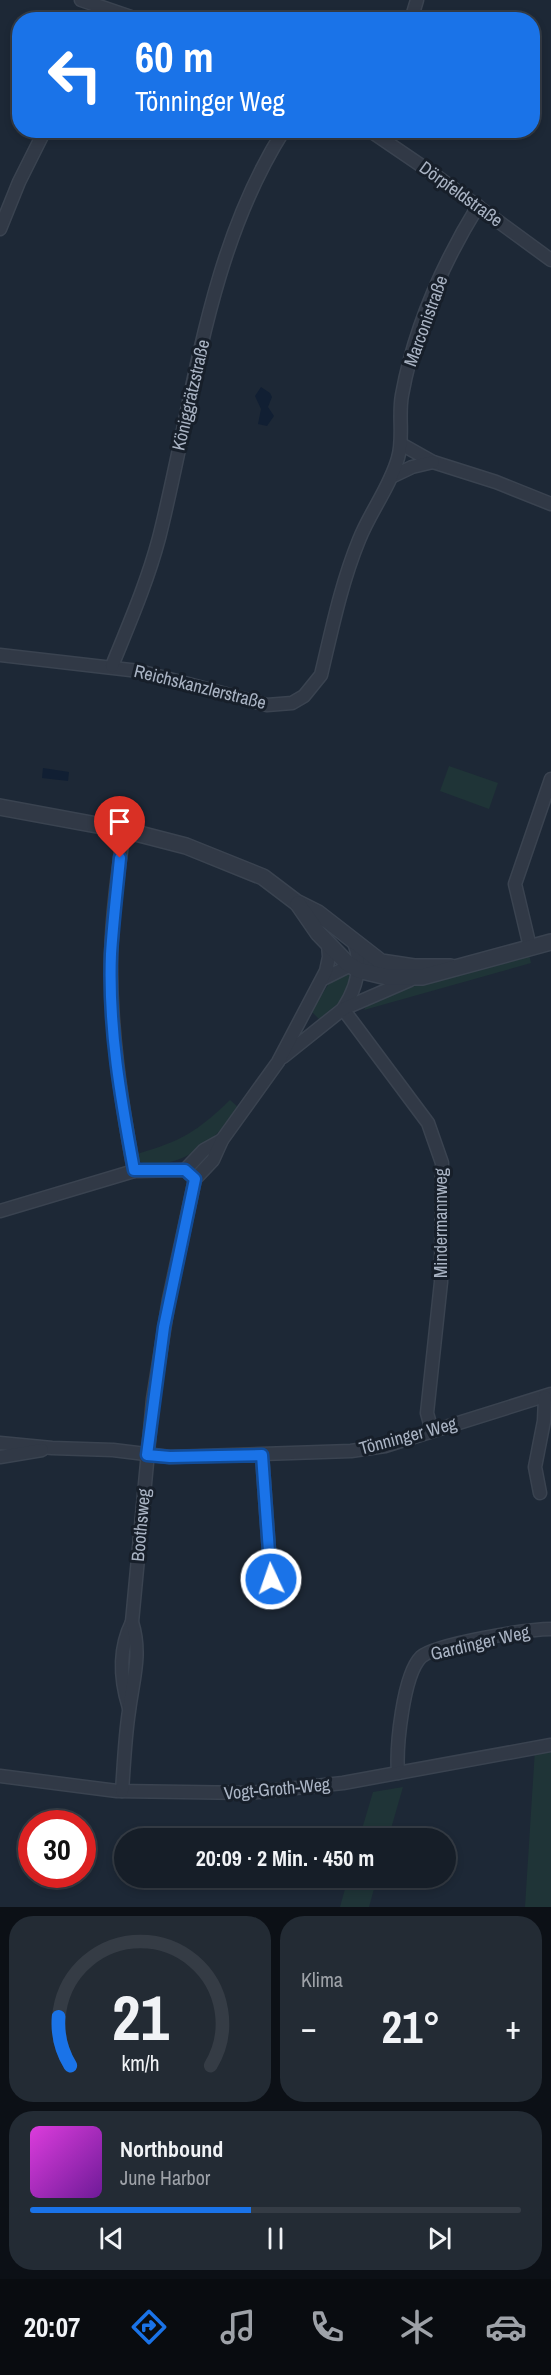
<!DOCTYPE html>
<html lang="de">
<head>
<meta charset="utf-8">
<style>
  body { margin:0; font-family:"Archivo Narrow",sans-serif; background:#232b34; color:#f1f3f6; height:100vh; display:flex; flex-direction:column; font-size:22px; white-space:nowrap }
  * { box-sizing:border-box; margin:0 }
  p { font-size:20px; color:#9ea2a8 }
  .icon { flex:none; width:33px; height:33px; fill:none; stroke:currentColor; stroke-width:2; stroke-linecap:round; stroke-linejoin:round }
  .map { position:relative; height:1907px; overflow:hidden }
  .sheet { display:flex; flex-direction:column; gap:9px; padding:9px; background:#0c1016; flex:1 }
  .sheet>* { flex:none }
  .banner { position:absolute; left:12px; top:12px; width:528px; height:126px; border-radius:24px; box-shadow:0 3px 9px #0003,0 0 0 2px #353c45; background:#1a73e8; color:#fff; overflow:hidden }
  .speed { position:absolute; left:18px; top:1810px; display:flex; gap:12px; font-size:30px; font-weight:700; text-align:center }
  .speed>* { display:grid; place-content:center; width:78px; height:78px; border-radius:50%; background:#161e28; box-shadow:0 3px 9px #0003,0 0 0 2px #353c45; line-height:1 }
  .speed .limit { border:9px solid #d22; background:#fff; color:#111 }
  .pin { position:absolute; display:grid; place-items:center; width:51px; height:51px; color:#fff; margin:-62px -26px; border-radius:50% 50% 50% 0; rotate:-45deg; box-shadow:0 0 6px #0007 }
  .pin .icon { rotate:45deg }
  .me { position:absolute; width:66px; margin:-33px; rotate:357deg; stroke-linejoin:round; filter:drop-shadow(0 0 4px #0008) }
  .turn { display:flex; align-items:center; gap:21px; height:126px; padding:0 24px; font-size:27px }
  .turn .icon { width:78px; height:78px; stroke-width:2.5 }
  .turn b { display:block; font-size:42px; line-height:51px }
  .big { font-size:45px; font-weight:800; line-height:1.1 }
  .sheet .card { flex:1; display:flex; flex-direction:column; justify-content:center; gap:9px; min-width:0; padding:0 21px; border-radius:24px; background:#232b34 }
  .sheet .dial { align-items:center; gap:0 }
  .dial svg { height:156px; overflow:visible; fill:none; stroke:#353c45; stroke-width:7; stroke-linecap:round; text-anchor:middle }
  .dial text { fill:#f1f3f6; stroke:none }
  .song { display:flex; align-items:center; gap:18px }
  .cover { width:72px; height:72px; border-radius:9px; background:linear-gradient(135deg,hsl(300 70% 55%),hsl(280 70% 35%)) }
  .played { height:6px; border-radius:3px; background:linear-gradient(90deg,#1a73e8 45%,#353c45 45%) }
  .keys { display:flex; justify-content:space-around; direction:ltr }
  .heat { display:flex; justify-content:space-between; align-items:center; font-size:33px; direction:ltr }
  .sheet .tiles { flex:1; display:grid; gap:9px; grid-template-columns:1fr 1fr }
  .card:last-child { grid-column:span 2 }
  .trip { position:absolute; left:114px; top:1828px; width:342px; height:60px; border-radius:30px; background:#161e28; box-shadow:0 3px 9px #0003,0 0 0 2px #353c45; font-weight:800; line-height:60px; text-align:center }
  .menu { display:flex; height:96px; justify-content:space-around; align-items:center; background:#090c10; color:#9ea2a8 }
  .menu .icon { width:42px; height:42px }
  .menu .active { color:#1a73e8 }
  .menu b { font-size:27px; color:#f1f3f6 }
  .map>svg:first-child { display:block }
  .green { fill:#1f3437 }
  .water { fill:#111f33 }
  .lines { fill:none; stroke-linecap:round; stroke-linejoin:round }
  .minor-casing { stroke:#3a4350; stroke-width:15 }
  .tertiary-casing { stroke:#3a4350; stroke-width:18 }
  .minor { stroke:#313946; stroke-width:12 }
  .tertiary { stroke:#313946; stroke-width:15 }
  .route-casing { stroke:#114b97; stroke-width:15 }
  .route { stroke:#1a73e8; stroke-width:10 }
  .labels { text-anchor:middle; stroke-width:6; stroke-linejoin:round; paint-order:stroke }
  .street-label { font-size:18px; fill:#aab4c4; stroke:#171f2a }
</style>
</head>
<body>
<div class="map">
<svg width="551" height="1907" viewBox="0 0 551 1907">
  <rect width="100%" height="100%" fill="#1d2836"/>
  <g class="green">
    <polygon points="449,766 498,783 489,809 440,791"/>
    <path d="M529,954L531,963L364,1010C375,988 501,961 529,954Z"/>
    <polygon points="347,971 354,975 345,998 319,1019 311,1011 328,985"/>
    <path d="M230,1100L238,1107C219,1135 197,1158 161,1164C153,1165 147,1166 139,1161L137,1154C181,1141 197,1132 230,1100Z"/>
    <polygon points="551,1745 551,1907 525,1907 535,1749"/>
    <polygon points="403,1787 388,1839 359,1839 373,1792"/>
    <polygon points="348,1878 377,1878 369,1907 340,1907"/>
  </g>
  <g class="water">
    <polygon points="261,387 270,393 272,397 268,407 274,416 267,426 258,424 261,409 255,396"/>
    <polygon points="43,768 69,772 68,781 42,778"/>
  </g>
  <g class="lines">
    <g class="minor-casing">
      <g id="minor">
        <polyline points="81,0 140,20"/>
        <polyline points="411,20 417,0"/>
        <polyline points="369,130 435,175 551,260"/>
        <polyline points="0,229 19,182 45,130"/>
        <polyline points="401,444 433,462 496,482 551,504"/>
        <polyline points="391,477 412,467 433,462"/>
        <path d="M0,655L139,671L267,705L292,703L304,696L321,675C332,629 341,584 359,540C370,512 390,487 398,458C404,438 398,416 402,395C414,329 443,263 478,206"/>
        <path d="M112,666C129,624 147,583 159,538C194,400 206,253 284,130"/>
        <path d="M124,830C118,872 112,915 111,957C110,1029 121,1100 134,1171"/>
        <polyline points="530,947 515,884 551,779"/>
        <polyline points="323,979 351,965 381,962"/>
        <polyline points="343,1009 428,1123 442,1163 441,1282 427,1413 432,1431"/>
        <path d="M343,1009C356,989 363,965 354,943"/>
        <polyline points="283,1057 343,1009 410,980"/>
        <polyline points="185,1170 204,1150 222,1140"/>
        <polyline points="195,1179 213,1160 222,1140 278,1062 326,971 329,957 328,944"/>
        <polyline points="0,1211 134,1171 185,1170 195,1179"/>
        <polyline points="0,1443 52,1448 113,1450 170,1457 351,1451 385,1446 551,1394"/>
        <polyline points="262,1455 271,1579 266,1602"/>
        <polyline points="0,1457 42,1450"/>
        <polyline points="540,1493 535,1467 544,1421 545,1397"/>
        <path d="M129,1708C120,1679 118,1650 132,1622"/>
        <path d="M398,1773C396,1747 403,1675 421,1657C435,1644 529,1629 551,1629"/>
        <polyline points="0,1776 117,1791 250,1793 343,1783 551,1745"/>
        <path d="M122,1791C124,1764 125,1737 129,1711C133,1679 142,1654 132,1622L153,1399L169,1299L195,1179"/>
      </g>
    </g>
    <g class="tertiary-casing">
      <g id="tertiary">
        <polyline points="0,807 124,830 186,846 263,877 296,902 318,913 381,962 414,967 451,967"/>
        <polyline points="298,904 318,933 347,963 358,970 387,977 422,977 551,942"/>
      </g>
    </g>
    <use href="#minor" class="minor"/>
    <use href="#tertiary" class="tertiary"/>
  </g>
  <g class="lines">
    <g class="route-casing">
      <path id="route" d="M120,858C117,890 113,922 111,954C108,1027 121,1100 134,1170H185L195,1179L164,1327L147,1455L170,1457L262,1455L271,1579"/>
    </g>
    <use href="#route" class="route"/>
  </g>
  <g class="labels">
    <g class="street-label">
      <text transform="translate(461 194) rotate(36)" y="6">Dörpfeldstraße</text>
      <text transform="translate(426 321) rotate(-70)" y="6">Marconistraße</text>
      <text transform="translate(191 395) rotate(-77)" y="6">Königgrätzstraße</text>
      <text transform="translate(200 687) rotate(14)" y="6">Reichskanzlerstraße</text>
      <text transform="translate(441 1223) rotate(-90)" y="6">Mindermannweg</text>
      <text transform="translate(408 1436) rotate(-15)" y="6">Tönninger Weg</text>
      <text transform="translate(141 1525) rotate(-85)" y="6">Boothsweg</text>
      <text transform="translate(480 1643) rotate(-13)" y="6">Gardinger Weg</text>
      <text transform="translate(277 1789) rotate(-5)" y="6">Vogt-Groth-Weg</text>
    </g>
  </g>
</svg>
<div class="speed"><div class="limit">30</div></div>
<div class="pin" style="left:120px;top:858px;background:#d93025"><svg class="icon" aria-label="arrive" viewBox="0 0 24 24"><path d="M6 21V4h12l-3 4 3 4H6"/></svg></div>
<svg class="me" style="left:271px;top:1579px" viewBox="-20 -20 40 40"><circle r="17" fill="#1a73e8" stroke="#fff" stroke-width="3"/><path d="M0-11L8 9 0 5-8 9z" fill="#fff"/></svg>
<div class="trip">20:09 · 2 Min. · 450 m</div>
<div class="banner">
<div class="turn"><svg class="icon" aria-label="left" viewBox="0 0 24 24"><path d="M17 20v-9H6M10 6l-5 5 5 5"/></svg><div><b>60 m</b>Tönninger Weg</div></div>
</div>
</div>
<section class="sheet">
<div class="tiles">
<div class="card dial"><svg viewBox="0 0 100 80">
<path d="M14 69A42 42 0 1 1 86 69"/>
<path d="M14 69A42 42 0 0 1 8 44" stroke="#1a73e8"/>
<text x="50" y="56" font-size="32" font-weight="700">21</text>
<text x="50" y="72" font-size="11">km/h</text>
</svg></div>
<div class="card"><p>Klima</p>
<div class="heat"><a>−</a><b class="big">21°</b><a>+</a></div>
</div>
<div class="card">
<div class="song"><i class="cover"></i><div><b>Northbound</b><p>June Harbor</p></div></div>
<div class="played"></div>
<div class="keys"><svg class="icon" aria-label="previous" viewBox="0 0 24 24"><path d="M18 5L8 12l10 7zM5 5v14"/></svg><svg class="icon" aria-label="pause" viewBox="0 0 24 24"><path d="M8 5v14M16 5v14"/></svg><svg class="icon" aria-label="next" viewBox="0 0 24 24"><path d="M6 5l10 7-10 7zM19 5v14"/></svg></div>
</div>
</div>
</section>
<nav class="menu">
<b>20:07</b>
<svg class="icon active" aria-label="directions" viewBox="0 0 24 24"><path d="M12 3l9 9-9 9-9-9zM9 14v-3h6M13 9l2 2-2 2"/></svg>
<svg class="icon" aria-label="music" viewBox="0 0 24 24"><path d="M9 18V5l10-2v13"/><circle cx="6" cy="18" r="3"/><circle cx="16" cy="16" r="3"/></svg>
<svg class="icon" aria-label="phone" viewBox="0 0 24 24"><path d="M5 4h4l2 5-3 2q2 4 5 5l2-3 5 2v4C11 20 4 13 5 4z"/></svg>
<svg class="icon" aria-label="climate" viewBox="0 0 24 24"><path d="M12 3v18M4 7l16 10M4 17L20 7"/></svg>
<svg class="icon" aria-label="car" viewBox="0 0 24 24"><path d="M5 17H2v-5l4-1 3-4h7l3 4 3 1v5h-3M9 17h6M6 11h13"/><circle cx="7" cy="17" r="2"/><circle cx="17" cy="17" r="2"/></svg>
</nav>
</body>
</html>
